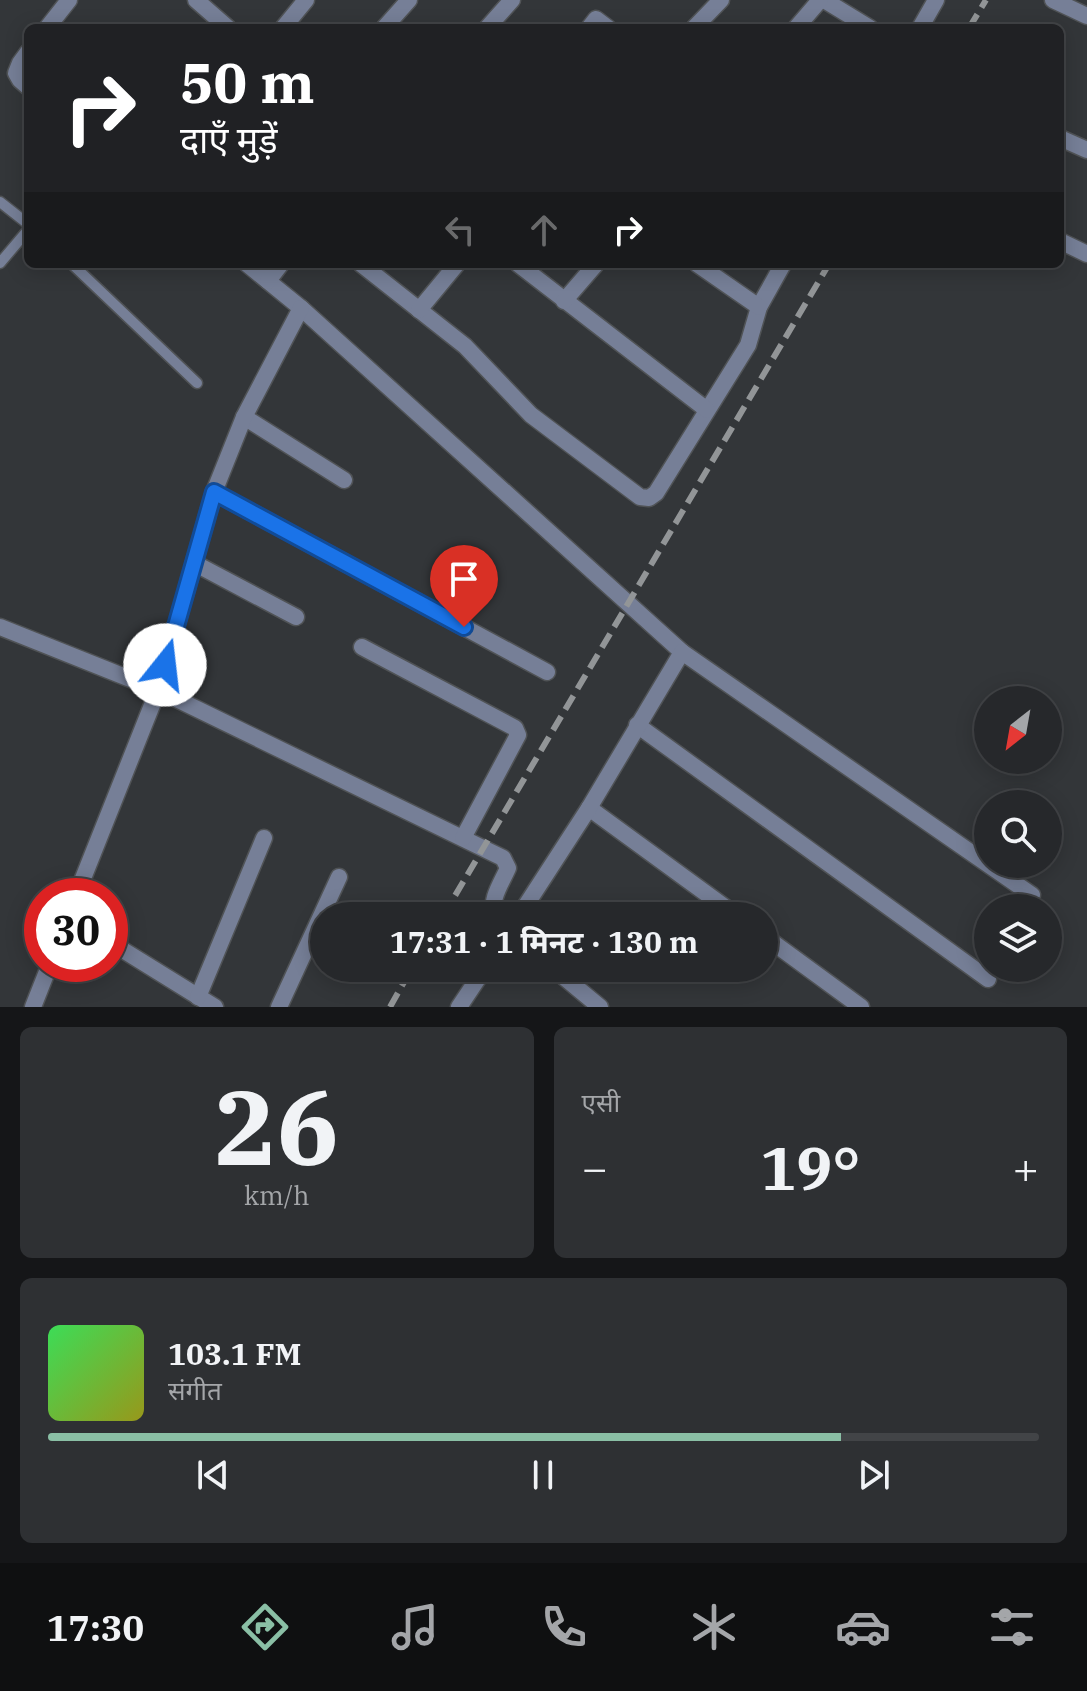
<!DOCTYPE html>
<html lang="hi">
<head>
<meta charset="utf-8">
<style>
  body { margin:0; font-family:"IBM Plex Serif","Noto Sans Devanagari",serif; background:#2e3033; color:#f1f3f6; height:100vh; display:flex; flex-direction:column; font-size:30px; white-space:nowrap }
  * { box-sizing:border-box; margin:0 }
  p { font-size:26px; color:#a4a6a9 }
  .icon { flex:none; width:44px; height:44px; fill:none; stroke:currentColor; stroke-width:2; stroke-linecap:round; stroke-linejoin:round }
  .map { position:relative; height:1007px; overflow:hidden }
  .drawer { display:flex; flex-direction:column; gap:20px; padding:20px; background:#151618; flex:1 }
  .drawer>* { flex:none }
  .banner { position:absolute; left:24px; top:24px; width:1040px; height:244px; border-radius:12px; box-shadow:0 4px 20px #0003,0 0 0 2px #424447; background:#202124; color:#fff; overflow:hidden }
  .needle { width:52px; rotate:211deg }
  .controls { position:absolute; left:974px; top:686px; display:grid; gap:16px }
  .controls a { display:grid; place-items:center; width:88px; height:88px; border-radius:50%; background:#26282b; box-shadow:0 4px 20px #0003,0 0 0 2px #424447; font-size:40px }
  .speed { position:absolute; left:24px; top:878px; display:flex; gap:16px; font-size:40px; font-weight:700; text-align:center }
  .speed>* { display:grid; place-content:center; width:104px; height:104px; border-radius:50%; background:#26282b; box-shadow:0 4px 20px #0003,0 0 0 2px #424447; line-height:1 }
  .speed .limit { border:12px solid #d22; background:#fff; color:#111 }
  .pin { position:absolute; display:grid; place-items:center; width:68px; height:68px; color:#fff; margin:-82px -34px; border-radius:50% 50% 50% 0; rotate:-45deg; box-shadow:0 0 8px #0007 }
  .pin .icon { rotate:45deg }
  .me { position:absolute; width:88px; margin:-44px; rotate:16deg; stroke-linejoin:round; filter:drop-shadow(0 0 6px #0008) }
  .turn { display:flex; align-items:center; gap:28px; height:168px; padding:0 24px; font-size:36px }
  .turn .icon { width:104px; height:104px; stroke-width:2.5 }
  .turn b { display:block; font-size:56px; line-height:68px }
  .lanes { display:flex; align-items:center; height:76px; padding:0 24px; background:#0003; justify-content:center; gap:40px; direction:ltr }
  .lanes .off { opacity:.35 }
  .big { font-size:60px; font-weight:700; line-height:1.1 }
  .drawer .tile { flex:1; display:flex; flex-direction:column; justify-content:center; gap:12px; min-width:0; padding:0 28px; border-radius:12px; background:#2e3033 }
  .drawer .dial { align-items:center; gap:0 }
  .dial b { font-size:104px; line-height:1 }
  .song { display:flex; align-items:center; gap:24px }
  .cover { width:96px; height:96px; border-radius:12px; background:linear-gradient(135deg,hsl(130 70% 55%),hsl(60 70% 35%)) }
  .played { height:8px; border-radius:4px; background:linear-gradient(90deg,#8abfa5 80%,#424447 80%) }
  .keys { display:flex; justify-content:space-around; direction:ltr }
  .heat { display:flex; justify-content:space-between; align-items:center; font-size:44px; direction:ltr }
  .drawer .tiles { flex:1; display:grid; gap:20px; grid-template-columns:1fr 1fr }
  .tile:last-child { grid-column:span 2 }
  .trip { position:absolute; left:310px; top:902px; width:468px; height:80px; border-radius:40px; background:#26282b; box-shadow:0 4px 20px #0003,0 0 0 2px #424447; font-weight:700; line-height:80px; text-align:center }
  .tabs { display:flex; height:128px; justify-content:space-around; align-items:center; background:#0f1011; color:#a4a6a9 }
  .tabs .icon { width:56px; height:56px }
  .tabs .selected { color:#8abfa5 }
  .tabs b { font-size:36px; color:#f1f3f6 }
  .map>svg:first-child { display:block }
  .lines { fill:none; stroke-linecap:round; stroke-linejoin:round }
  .service-casing { stroke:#505356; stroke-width:13 }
  .minor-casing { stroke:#505356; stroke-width:19 }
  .service { stroke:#767f97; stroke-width:10 }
  .minor { stroke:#767f97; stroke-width:16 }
  .rail { stroke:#929597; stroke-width:6; stroke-dasharray:16 8; stroke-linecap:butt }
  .route-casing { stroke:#114b97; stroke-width:20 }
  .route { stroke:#1a73e8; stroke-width:14 }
</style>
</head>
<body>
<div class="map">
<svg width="1087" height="1007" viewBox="0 0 1087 1007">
  <rect width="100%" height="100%" fill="#333639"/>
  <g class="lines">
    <g class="service-casing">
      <g id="service">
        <polyline points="0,202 28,224"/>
        <polyline points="0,263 28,230"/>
        <polyline points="72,264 197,383"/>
      </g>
    </g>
    <g class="minor-casing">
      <g id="minor">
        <polyline points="196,0 228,28"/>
        <polyline points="824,0 870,28"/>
        <polyline points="1053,0 1087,16"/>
        <polyline points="47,28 69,0"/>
        <polyline points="283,28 306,0"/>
        <polyline points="384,28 409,0"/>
        <polyline points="487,28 512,0"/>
        <polyline points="589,28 596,19 608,28"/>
        <polyline points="694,28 721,0"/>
        <polyline points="796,28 820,0"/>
        <polyline points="920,28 936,0"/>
        <polyline points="28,52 20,63 16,73 20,80 28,87"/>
        <polyline points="1060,138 1087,150"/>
        <polyline points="1060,241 1087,254"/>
        <polyline points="247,264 301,308 682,652"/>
        <polyline points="361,264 465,346 531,415 640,497 649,498 656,493 748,345 759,307 783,264"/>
        <polyline points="518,264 707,410"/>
        <polyline points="697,264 759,307"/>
        <polyline points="268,281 281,264"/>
        <polyline points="564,301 596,264"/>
        <polyline points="419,310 457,264"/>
        <polyline points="244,417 344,480"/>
        <polyline points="214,492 547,672"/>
        <polyline points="194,563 296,617"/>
        <path d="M0,627L158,690L503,858L508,868C501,884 490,899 494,916"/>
        <polyline points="362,647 515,728 518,735 463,838"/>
        <polyline points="637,725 988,979"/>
        <polyline points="589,808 737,916"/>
        <polyline points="76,896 158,690 214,492 244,417 301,308"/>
        <polyline points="519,916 589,808 682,652 1032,895"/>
        <polyline points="764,936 861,1007"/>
        <polyline points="110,942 215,1007"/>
        <polyline points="553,968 600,1007"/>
        <polyline points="198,997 264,838"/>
        <polyline points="33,1007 50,964"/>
        <polyline points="279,1007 339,877"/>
        <polyline points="459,1007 485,968"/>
      </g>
    </g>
    <use href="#service" class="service"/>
    <use href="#minor" class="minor"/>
    <g class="rail">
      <polyline points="969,28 986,0"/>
      <polyline points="443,916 829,264"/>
      <polyline points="390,1007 412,968"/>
    </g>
  </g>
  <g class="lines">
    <g class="route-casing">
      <polyline id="route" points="165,665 214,492 464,627"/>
    </g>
    <use href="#route" class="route"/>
  </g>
</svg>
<div class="controls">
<a><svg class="needle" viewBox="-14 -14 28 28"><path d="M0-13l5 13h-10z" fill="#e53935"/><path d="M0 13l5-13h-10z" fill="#a4a6a9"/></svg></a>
<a><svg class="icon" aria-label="search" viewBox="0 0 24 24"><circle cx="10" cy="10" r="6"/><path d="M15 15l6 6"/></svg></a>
<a><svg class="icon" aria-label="layers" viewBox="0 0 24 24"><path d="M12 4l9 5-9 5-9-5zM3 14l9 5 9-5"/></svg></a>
</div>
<div class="speed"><div class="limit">30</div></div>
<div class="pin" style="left:464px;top:627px;background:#d93025"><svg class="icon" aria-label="arrive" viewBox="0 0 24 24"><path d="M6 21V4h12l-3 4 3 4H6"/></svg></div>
<svg class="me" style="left:165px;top:665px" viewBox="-20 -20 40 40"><circle r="19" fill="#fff"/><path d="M0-13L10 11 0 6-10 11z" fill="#1a73e8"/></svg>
<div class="trip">17:31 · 1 मिनट · 130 m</div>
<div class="banner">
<div class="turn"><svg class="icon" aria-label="right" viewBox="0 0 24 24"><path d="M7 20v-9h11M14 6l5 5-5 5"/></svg><div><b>50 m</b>दाएँ मुड़ें</div></div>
<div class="lanes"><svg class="icon off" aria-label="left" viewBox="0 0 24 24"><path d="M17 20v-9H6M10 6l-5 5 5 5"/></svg><svg class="icon off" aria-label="ahead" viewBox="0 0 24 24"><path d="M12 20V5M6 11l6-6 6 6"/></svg><svg class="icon" aria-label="right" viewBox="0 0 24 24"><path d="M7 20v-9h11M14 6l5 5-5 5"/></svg></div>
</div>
</div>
<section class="drawer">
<div class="tiles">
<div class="tile dial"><b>26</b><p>km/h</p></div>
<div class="tile"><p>एसी</p>
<div class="heat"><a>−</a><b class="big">19°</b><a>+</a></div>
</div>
<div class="tile">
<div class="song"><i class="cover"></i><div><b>103.1 FM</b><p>संगीत</p></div></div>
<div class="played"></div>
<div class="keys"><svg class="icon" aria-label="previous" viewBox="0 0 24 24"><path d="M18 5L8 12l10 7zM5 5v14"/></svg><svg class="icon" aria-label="pause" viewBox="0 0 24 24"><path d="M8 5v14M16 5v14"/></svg><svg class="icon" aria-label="next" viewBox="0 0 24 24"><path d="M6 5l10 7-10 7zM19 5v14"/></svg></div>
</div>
</div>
</section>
<nav class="tabs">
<b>17:30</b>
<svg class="icon selected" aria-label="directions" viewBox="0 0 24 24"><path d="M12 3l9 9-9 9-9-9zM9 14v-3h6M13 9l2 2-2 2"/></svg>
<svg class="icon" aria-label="music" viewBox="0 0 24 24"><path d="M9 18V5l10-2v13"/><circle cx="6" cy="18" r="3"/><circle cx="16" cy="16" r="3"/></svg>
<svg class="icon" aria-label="phone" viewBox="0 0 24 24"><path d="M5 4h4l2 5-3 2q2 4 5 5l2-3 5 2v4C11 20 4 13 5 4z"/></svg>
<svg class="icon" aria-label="climate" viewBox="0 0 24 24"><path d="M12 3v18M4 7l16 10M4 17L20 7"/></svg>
<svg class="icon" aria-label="car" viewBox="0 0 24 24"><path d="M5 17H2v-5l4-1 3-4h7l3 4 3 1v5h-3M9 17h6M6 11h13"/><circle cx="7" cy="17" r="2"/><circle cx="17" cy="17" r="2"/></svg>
<svg class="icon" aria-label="filters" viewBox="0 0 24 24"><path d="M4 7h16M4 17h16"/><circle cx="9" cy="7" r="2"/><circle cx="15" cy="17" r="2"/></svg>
</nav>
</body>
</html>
